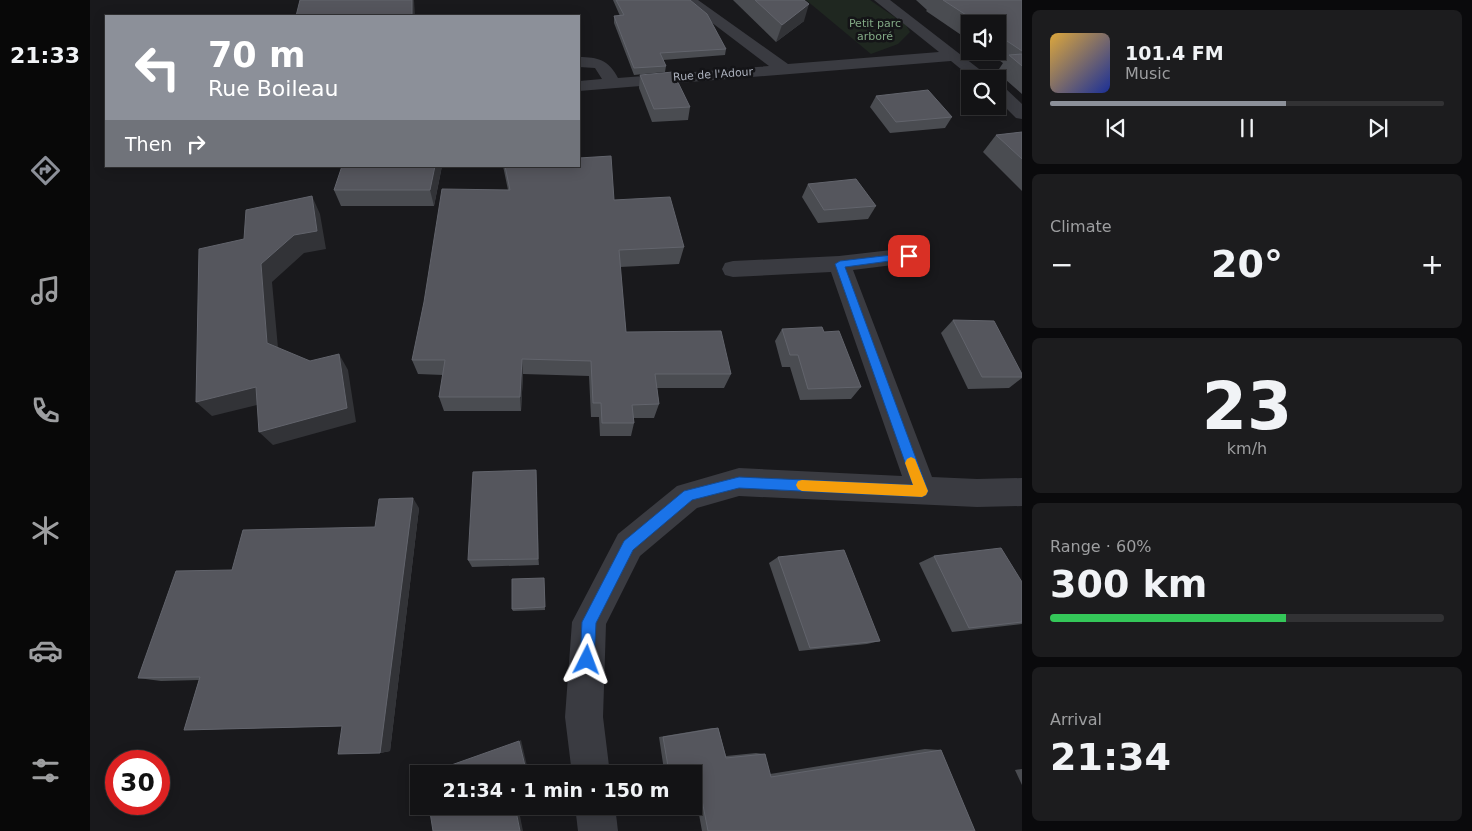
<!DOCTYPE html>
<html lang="en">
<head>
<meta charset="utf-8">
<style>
  body { margin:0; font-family:"DejaVu Sans",sans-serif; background:#1c1c1e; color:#f1f3f6; height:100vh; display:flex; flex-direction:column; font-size:19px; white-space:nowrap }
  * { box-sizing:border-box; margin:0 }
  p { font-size:16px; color:#9d9ea0 }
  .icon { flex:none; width:28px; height:28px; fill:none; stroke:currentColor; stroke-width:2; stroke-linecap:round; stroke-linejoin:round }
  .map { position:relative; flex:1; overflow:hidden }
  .details { display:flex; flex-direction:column; gap:10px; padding:10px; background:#0a0a0c; width:450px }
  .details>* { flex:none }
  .hud { position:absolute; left:15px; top:15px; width:475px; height:152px; border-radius:0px; box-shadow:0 2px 12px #0003,0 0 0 1px #323234; background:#8c9099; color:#fff; overflow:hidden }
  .buttons { position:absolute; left:871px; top:15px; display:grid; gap:10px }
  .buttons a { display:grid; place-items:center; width:45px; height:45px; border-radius:0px; background:#131315; box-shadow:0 2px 12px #0003,0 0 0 1px #323234; font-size:25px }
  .speed { position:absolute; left:15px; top:750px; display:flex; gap:10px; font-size:25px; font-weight:700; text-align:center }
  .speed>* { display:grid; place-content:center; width:65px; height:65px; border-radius:50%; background:#131315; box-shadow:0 2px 12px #0003,0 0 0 1px #323234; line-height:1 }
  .speed .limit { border:8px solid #d22; background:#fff; color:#111 }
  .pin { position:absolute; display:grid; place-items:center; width:42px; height:42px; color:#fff; margin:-21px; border-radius:10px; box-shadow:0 2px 8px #0006 }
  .me { position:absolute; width:55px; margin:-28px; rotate:3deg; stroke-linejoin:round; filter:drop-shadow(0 0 4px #0008) }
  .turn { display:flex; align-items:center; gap:18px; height:105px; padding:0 20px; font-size:22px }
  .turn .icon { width:65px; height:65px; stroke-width:2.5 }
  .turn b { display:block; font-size:35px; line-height:42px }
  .then { display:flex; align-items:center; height:48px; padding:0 20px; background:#0003; gap:10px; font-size:19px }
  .big { font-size:38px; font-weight:700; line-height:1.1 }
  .details .widget { flex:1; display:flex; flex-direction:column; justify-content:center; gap:8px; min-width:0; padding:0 18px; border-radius:8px; background:#1c1c1e }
  .details .dial { align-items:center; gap:0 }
  .dial b { font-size:65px; line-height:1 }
  .song { display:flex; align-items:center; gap:15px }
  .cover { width:60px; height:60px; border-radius:8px; background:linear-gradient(135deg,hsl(40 70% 55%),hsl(230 70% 35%)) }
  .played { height:5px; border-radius:2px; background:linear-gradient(90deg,#8c9099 60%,#323234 60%) }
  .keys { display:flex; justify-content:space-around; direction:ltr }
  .heat { display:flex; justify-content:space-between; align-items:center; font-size:28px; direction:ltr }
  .charge { height:8px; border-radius:4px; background:linear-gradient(90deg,#34c759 60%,#323234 0) }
  .trip { position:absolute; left:320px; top:765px; width:292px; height:50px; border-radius:0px; background:#131315; box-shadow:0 2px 12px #0003,0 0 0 1px #323234; font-weight:700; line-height:50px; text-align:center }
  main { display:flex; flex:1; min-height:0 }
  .dock { display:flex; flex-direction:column; width:90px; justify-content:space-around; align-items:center; background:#080808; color:#9d9ea0 }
  .dock .icon { width:35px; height:35px }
  .dock .current { color:#8c9099 }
  .dock b { font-size:22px; color:#f1f3f6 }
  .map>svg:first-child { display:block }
  .green { fill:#1f2720 }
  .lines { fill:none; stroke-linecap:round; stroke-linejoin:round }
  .minor { fill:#3a3b41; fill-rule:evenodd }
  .wall { fill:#4a4c51 }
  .shaded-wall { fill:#323337 }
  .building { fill:#55565d; stroke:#62646c }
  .route { fill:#1a73e8; stroke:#114b97 }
  .slow { fill:#f59e0b }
  .labels { text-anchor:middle; stroke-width:5; stroke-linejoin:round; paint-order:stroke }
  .far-park-label { font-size:11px; fill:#81a884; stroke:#141417 }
  .far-street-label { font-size:11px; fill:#abb0bc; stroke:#141417 }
</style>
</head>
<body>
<main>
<nav class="dock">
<b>21:33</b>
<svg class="icon current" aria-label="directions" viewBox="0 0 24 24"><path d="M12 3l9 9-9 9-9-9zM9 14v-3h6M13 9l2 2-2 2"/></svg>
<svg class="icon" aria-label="music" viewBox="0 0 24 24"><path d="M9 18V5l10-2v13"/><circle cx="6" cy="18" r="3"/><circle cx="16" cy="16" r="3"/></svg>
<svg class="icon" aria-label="phone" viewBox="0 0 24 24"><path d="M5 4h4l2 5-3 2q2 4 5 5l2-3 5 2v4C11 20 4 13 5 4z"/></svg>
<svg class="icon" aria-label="climate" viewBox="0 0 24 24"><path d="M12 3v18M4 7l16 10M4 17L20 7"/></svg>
<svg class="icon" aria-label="car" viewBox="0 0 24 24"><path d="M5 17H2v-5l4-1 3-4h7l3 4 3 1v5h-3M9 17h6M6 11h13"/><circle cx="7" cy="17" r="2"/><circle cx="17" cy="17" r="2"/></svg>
<svg class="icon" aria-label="filters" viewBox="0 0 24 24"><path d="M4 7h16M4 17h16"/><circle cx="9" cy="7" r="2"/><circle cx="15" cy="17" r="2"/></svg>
</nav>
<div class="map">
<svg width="932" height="831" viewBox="0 0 932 831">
  <rect width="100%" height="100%" fill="#19191c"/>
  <polygon class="green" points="716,0 780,0 816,25 820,32 808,44 781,54"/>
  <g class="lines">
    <g class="minor">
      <path d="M592,0H608L698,64L849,52L784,0H800L902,79H883L861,61L489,91V81L512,79L505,68L489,67V57C508,57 519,60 528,78L679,66Z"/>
      <polygon points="908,86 914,87 932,104 932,119 926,118 908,100"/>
      <polygon points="819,248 827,250 830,256 827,262 763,270 842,477 887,479 932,478 932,506 887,507 649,496 607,508 550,556 516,624 513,717 520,774 482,774 475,717 482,622 528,534 587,486 649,468 812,476 741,272 643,277 635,275 632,269 635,263 643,261 749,256"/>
      <polygon points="485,806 525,806 528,831 488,831"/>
    </g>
  </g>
  <g class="wall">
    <polygon points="523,0 600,0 636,49 635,55 573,60 576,66 575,72 544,75 524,23 524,16 530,16"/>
    <polygon points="643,0 714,0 714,21 686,42"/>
    <polygon points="826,0 932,0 932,94 907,72 913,63 896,51 908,51 908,24 880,24 880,41 836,11 837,10"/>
    <polygon points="550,75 600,107 598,120 562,122 549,88"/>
    <polygon points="786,96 862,117 855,128 800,133 780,107"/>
    <polygon points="932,132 932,191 893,152 906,135"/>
    <polygon points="352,166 344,206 251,206 244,190"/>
    <polygon points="413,166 489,166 524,200 594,247 589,264 530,267 536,332 641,374 634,388 567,388 569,404 564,418 544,418 544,423 541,436 510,436 509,417 501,417 499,376 433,374 431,411 354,411 349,397 353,375 328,374 322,360 418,190"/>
    <polygon points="718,184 786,206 778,219 728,223 712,197"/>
    <polygon points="863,320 932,374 932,378 919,388 878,389 851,333"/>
    <polygon points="692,329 734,332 771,387 761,399 710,400 700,367 692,367 685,341"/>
    <polygon points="446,470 449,565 382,567 378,560"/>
    <polygon points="329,508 300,751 290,753 252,726 94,730 109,680 71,681 48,678 142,570 285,527"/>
    <polygon points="844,556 932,582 932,624 862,632 829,563"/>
    <polygon points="688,557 790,641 777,644 709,651 679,563"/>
    <polygon points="454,578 455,610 423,611 422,609"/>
    <polygon points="622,728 628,728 636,756 666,753 675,754 680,774 835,749 851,750 885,831 612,831 604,787 604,774 601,774 600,769 579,772 574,770 569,737"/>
    <polygon points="932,769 932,785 925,770"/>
  </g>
  <g class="shaded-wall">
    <polygon points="322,0 324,0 325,16 322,16"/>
    <polygon points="719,4 714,21 686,42 692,25"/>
    <polygon points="345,166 352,166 344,206 340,190"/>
    <polygon points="222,196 230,214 236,249 214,253 182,282 189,359 177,343 171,264"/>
    <polygon points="249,354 258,370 266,422 183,445 169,432"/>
    <polygon points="432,359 433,374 431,411 430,397"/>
    <polygon points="166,387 179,402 122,416 106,402"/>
    <polygon points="446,470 447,479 449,565 448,559"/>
    <polygon points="323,498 329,508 300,751 290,753"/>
    <polygon points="431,740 439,774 437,774 429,741"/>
    <polygon points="425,806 428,806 433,831 430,831"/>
  </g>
  <g class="building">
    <polygon points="210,0 322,0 322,16 206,16"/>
    <polygon points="526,0 600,0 617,14 636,49 570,53 576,66 544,68 524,16 534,15"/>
    <polygon points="665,0 714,0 719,4 692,25"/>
    <polygon points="853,0 932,0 932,51 908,35 908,24 890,24"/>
    <polygon points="932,54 932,66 919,55"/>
    <polygon points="583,72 600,107 564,109 550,75"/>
    <polygon points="838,90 862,117 806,122 786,96"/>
    <polygon points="932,132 932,159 906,135"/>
    <polygon points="521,156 524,200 580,197 594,247 529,250 536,332 631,331 641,374 565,374 569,404 542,405 544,423 512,423 511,403 503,403 501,361 432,359 430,397 349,397 355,360 322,360 334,302 352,189 420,190 415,166 489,166 489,158"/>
    <polygon points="252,166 345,166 340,190 244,190"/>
    <polygon points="766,179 786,206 734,210 718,184"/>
    <polygon points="222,196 227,231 204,235 171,264 177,343 220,361 249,354 257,408 169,432 166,387 106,402 109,249 154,239 156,210"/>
    <polygon points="863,320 904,321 932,374 932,377 892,377"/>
    <polygon points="732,327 734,332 749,331 771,387 718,389 708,355 700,355 692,329"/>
    <polygon points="446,470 448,559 378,560 383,472"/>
    <polygon points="323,498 290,753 248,754 252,726 94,730 110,677 48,678 86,571 142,570 153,530 285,527 289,499"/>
    <polygon points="911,548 932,582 932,622 879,628 844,556"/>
    <polygon points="754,550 790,641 720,648 688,557"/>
    <polygon points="454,578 455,607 422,609 422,579"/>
    <polygon points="628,728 636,758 675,754 681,777 851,750 885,831 618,831 606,769 579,772 573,737"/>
    <polygon points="429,741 437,774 336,774"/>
    <polygon points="339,806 425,806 430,831 343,831"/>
  </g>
  <polygon class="route" points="819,253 823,256 822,258 755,267 838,491 836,495 832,497 649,488 602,500 543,550 506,623 504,660 502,665 497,667 492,665 490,660 492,622 534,541 594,491 649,477 823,485 745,264 750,261"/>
  <polygon class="slow" points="821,457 825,459 838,491 836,495 832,497 712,491 708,489 706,485 708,481 712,480 823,485 815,463 817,459"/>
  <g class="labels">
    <g class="far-park-label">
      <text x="785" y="27">Petit parc<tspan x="785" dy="13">arboré</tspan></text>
    </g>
    <g class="far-street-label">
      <text transform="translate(623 74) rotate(-4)" y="4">Rue de l'Adour</text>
    </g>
  </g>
</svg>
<div class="buttons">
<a><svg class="icon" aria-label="sound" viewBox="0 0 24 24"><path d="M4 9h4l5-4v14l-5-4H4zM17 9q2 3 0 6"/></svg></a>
<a><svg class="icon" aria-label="search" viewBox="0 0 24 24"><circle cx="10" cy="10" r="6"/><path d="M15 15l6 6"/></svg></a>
</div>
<div class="speed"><div class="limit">30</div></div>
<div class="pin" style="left:819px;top:256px;background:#d93025"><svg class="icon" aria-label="arrive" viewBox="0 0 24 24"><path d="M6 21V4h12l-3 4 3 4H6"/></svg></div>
<svg class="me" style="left:497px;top:660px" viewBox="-20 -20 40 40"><path d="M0-17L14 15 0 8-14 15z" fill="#1a73e8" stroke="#fff" stroke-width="4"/></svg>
<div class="trip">21:34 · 1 min · 150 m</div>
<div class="hud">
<div class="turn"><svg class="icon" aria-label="left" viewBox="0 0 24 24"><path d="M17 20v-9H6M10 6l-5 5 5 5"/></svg><div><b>70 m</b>Rue Boileau</div></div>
<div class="then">Then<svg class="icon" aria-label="right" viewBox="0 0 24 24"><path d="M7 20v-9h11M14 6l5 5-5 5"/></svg></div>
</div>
</div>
<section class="details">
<div class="widget">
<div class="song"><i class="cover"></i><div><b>101.4 FM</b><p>Music</p></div></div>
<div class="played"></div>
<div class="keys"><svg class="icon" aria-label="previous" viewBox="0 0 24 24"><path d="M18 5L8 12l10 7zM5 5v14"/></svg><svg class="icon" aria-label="pause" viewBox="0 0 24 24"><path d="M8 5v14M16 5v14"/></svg><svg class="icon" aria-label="next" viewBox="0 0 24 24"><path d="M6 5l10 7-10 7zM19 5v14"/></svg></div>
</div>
<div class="widget"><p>Climate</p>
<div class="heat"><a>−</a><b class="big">20°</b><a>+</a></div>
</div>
<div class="widget dial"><b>23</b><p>km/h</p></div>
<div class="widget"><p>Range · 60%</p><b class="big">300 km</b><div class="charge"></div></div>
<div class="widget"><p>Arrival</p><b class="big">21:34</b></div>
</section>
</main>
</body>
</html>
